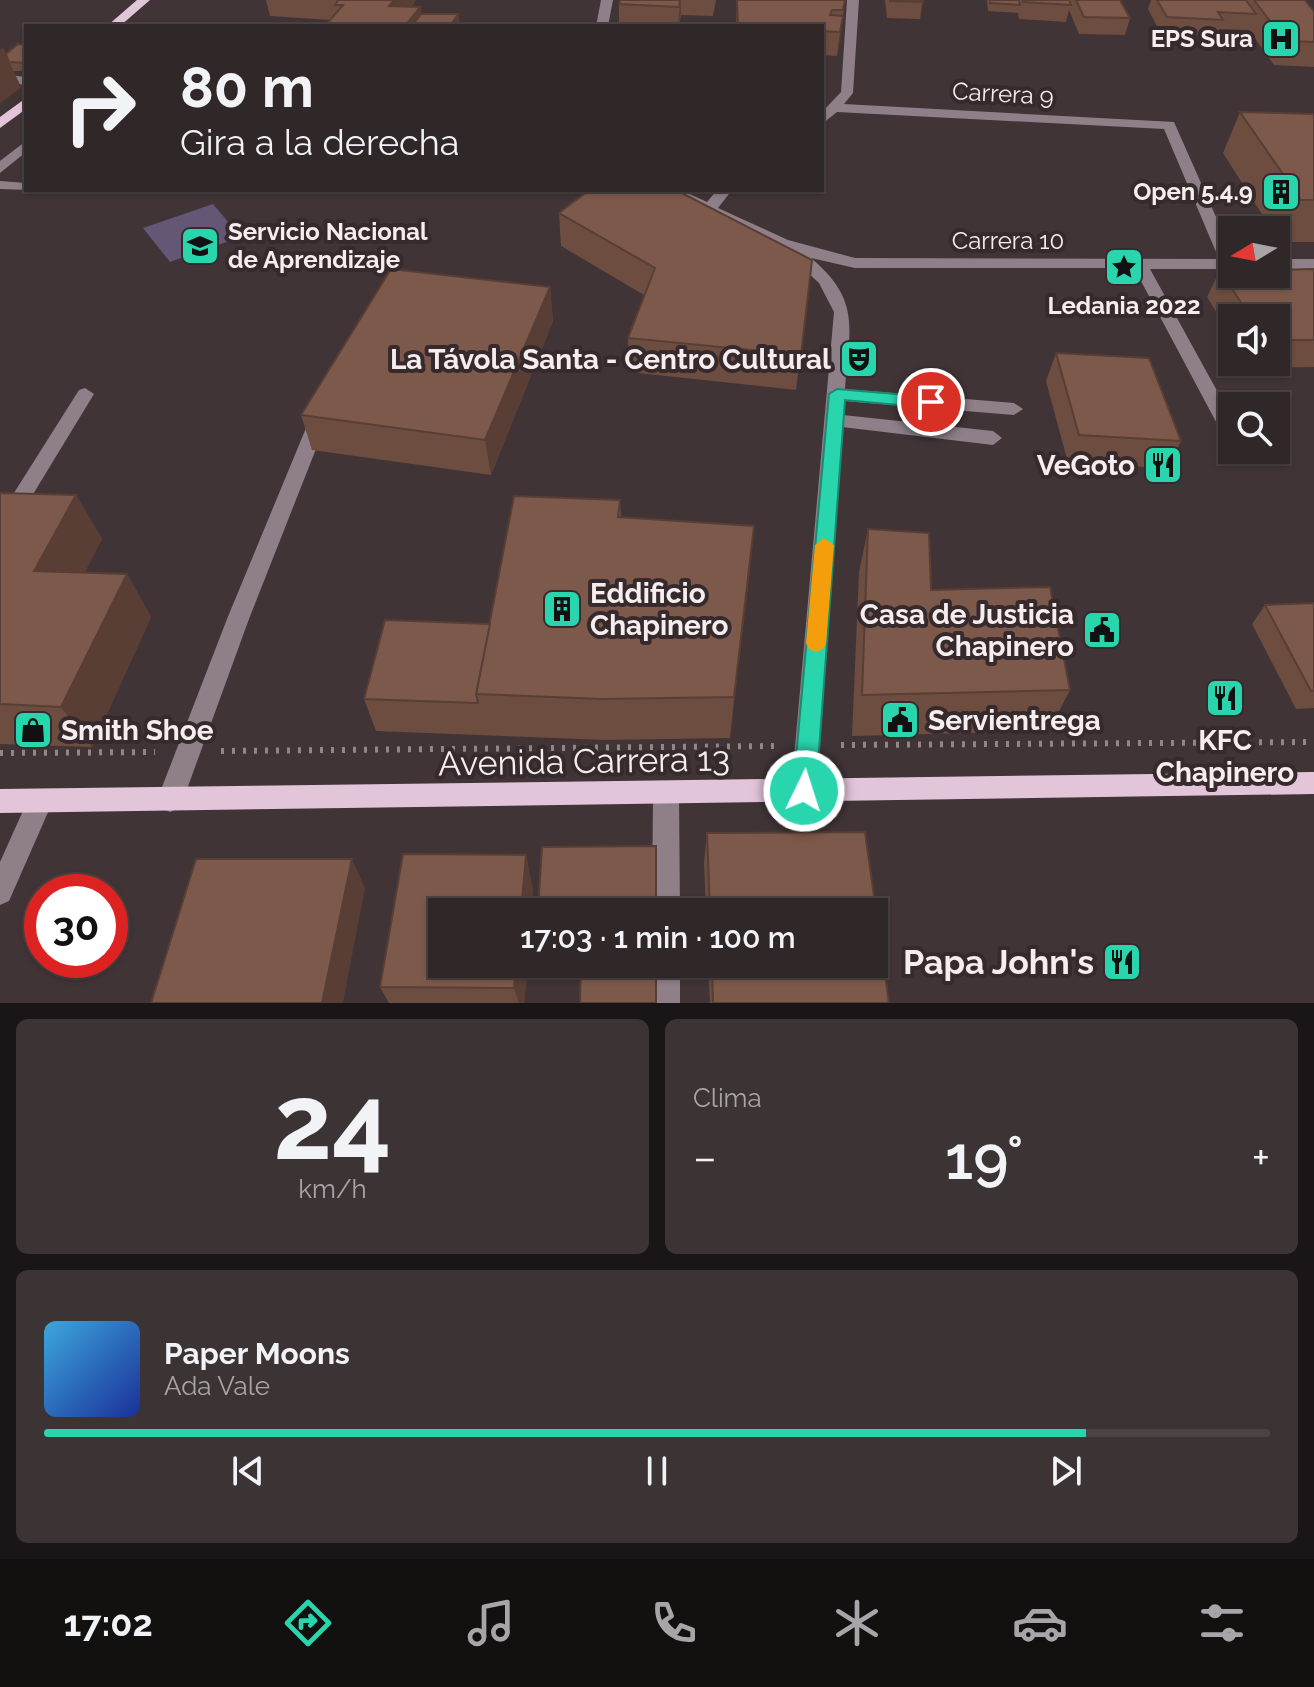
<!DOCTYPE html>
<html lang="es">
<head>
<meta charset="utf-8">
<style>
  body { margin:0; font-family:Raleway,sans-serif; background:#3c3334; color:#f1f3f6; height:100vh; display:flex; flex-direction:column; font-size:30px; white-space:nowrap }
  * { box-sizing:border-box; margin:0 }
  p { font-size:26px; color:#a8a5a8 }
  .icon { flex:none; width:44px; height:44px; fill:none; stroke:currentColor; stroke-width:2; stroke-linecap:round; stroke-linejoin:round }
  .map { position:relative; height:1003px; overflow:hidden }
  .drawer { display:flex; flex-direction:column; gap:16px; padding:16px; background:#1a1516; flex:1 }
  .drawer>* { flex:none }
  .banner { position:absolute; left:24px; top:24px; width:800px; height:168px; border-radius:0px; box-shadow:0 2px 6px #0004,0 0 0 2px #4b4445; background:#302728; color:#f1f3f6; overflow:hidden }
  .needle { width:52px; rotate:260deg }
  .fabs { position:absolute; left:1218px; top:216px; display:grid; gap:16px }
  .fabs a { display:grid; place-items:center; width:72px; height:72px; border-radius:0px; background:#302728; box-shadow:0 2px 6px #0004,0 0 0 2px #4b4445; font-size:40px }
  .speed { position:absolute; left:24px; top:874px; display:flex; gap:16px; font-size:40px; font-weight:700; text-align:center }
  .speed>* { display:grid; place-content:center; width:104px; height:104px; border-radius:50%; background:#302728; box-shadow:0 2px 6px #0004,0 0 0 2px #4b4445; line-height:1 }
  .speed .limit { border:12px solid #d22; background:#fff; color:#111 }
  .pin { position:absolute; display:grid; place-items:center; width:68px; height:68px; color:#fff; margin:-34px; border:4px solid #fff; border-radius:50%; box-shadow:0 2px 8px #0007 }
  .me { position:absolute; width:88px; margin:-44px; rotate:4deg; stroke-linejoin:round; filter:drop-shadow(0 0 6px #0008) }
  .turn { display:flex; align-items:center; gap:28px; height:168px; padding:0 24px; font-size:36px }
  .turn .icon { width:104px; height:104px; stroke-width:2.5 }
  .turn b { display:block; font-size:56px; line-height:68px }
  .big { font-size:60px; font-weight:600; line-height:1.1 }
  .drawer .widget { flex:1; display:flex; flex-direction:column; justify-content:center; gap:12px; min-width:0; padding:0 28px; border-radius:12px; background:#3c3334 }
  .drawer .dial { align-items:center; gap:0 }
  .dial b { font-size:104px; line-height:1 }
  .song { display:flex; align-items:center; gap:24px }
  .cover { width:96px; height:96px; border-radius:12px; background:linear-gradient(135deg,hsl(200 70% 55%),hsl(230 70% 35%)) }
  .played { height:8px; border-radius:4px; background:linear-gradient(90deg,#28d5ad 85%,#4b4445 85%) }
  .keys { display:flex; justify-content:space-around; direction:ltr }
  .heat { display:flex; justify-content:space-between; align-items:center; font-size:44px; direction:ltr }
  .drawer .tiles { flex:1; display:grid; gap:16px; grid-template-columns:1fr 1fr }
  .widget:last-child { grid-column:span 2 }
  .trip { position:absolute; left:428px; top:898px; width:460px; height:80px; border-radius:0px; background:#302728; box-shadow:0 2px 6px #0004,0 0 0 2px #4b4445; font-weight:600; line-height:80px; text-align:center }
  .tab-bar { display:flex; height:128px; justify-content:space-around; align-items:center; background:#131010; color:#a8a5a8 }
  .tab-bar .icon { width:56px; height:56px }
  .tab-bar .selected { color:#28d5ad }
  .tab-bar b { font-size:36px; color:#f1f3f6 }
  .map>svg:first-child { display:block }
  .water { fill:#645675 }
  .lines { fill:none; stroke-linecap:round; stroke-linejoin:round }
  .path { stroke:#918788; stroke-width:6; stroke-dasharray:3 8; stroke-linecap:butt }
  .minor { fill:#8e7f89; fill-rule:evenodd }
  .major { fill:#e3c5da; fill-rule:evenodd }
  .wall { fill:#6c4d40 }
  .shaded-wall { fill:#583e34 }
  .building { fill:#7d594b; stroke:#583e34; stroke-width:2 }
  .route { fill:#28d5ad; stroke:#1a8a70; stroke-width:2 }
  .slow { fill:#f59e0b }
  .labels { text-anchor:middle; stroke-width:8; stroke-linejoin:round; paint-order:stroke }
  .far-poi-label { font-size:24px; font-weight:bold; fill:#f5edee; stroke:#362a2c; text-anchor:end }
  .far-street-label { font-size:24px; fill:#f5edee; stroke:#362a2c }
  .poi-label { font-size:28px; font-weight:bold; fill:#f5edee; stroke:#362a2c; text-anchor:end }
  .near-street-label { font-size:34px; fill:#f5edee; stroke:#362a2c }
  .near-poi-label { font-size:34px; font-weight:bold; fill:#f5edee; stroke:#362a2c; text-anchor:end }
</style>
</head>
<body>
<div class="map">
<svg width="1314" height="1003" viewBox="0 0 1314 1003">
  <rect width="100%" height="100%" fill="#403436"/>
  <polygon class="water" points="213,204 241,237 170,262 143,228"/>
  <g class="lines">
    <g class="path">
      <polyline points="841,745 1314,742"/>
      <polyline points="221,751 775,746"/>
      <polyline points="0,753 155,752"/>
    </g>
    <g class="minor">
      <polygon points="601,0 613,0 608,26 596,26"/>
      <path d="M847,0H859L853,93L844,104L1174,122L1232,253V269H1150L1232,418V441L1223,435L1134,268H855L811,258C862,301 849,329 845,389L1014,403L1023,409L1014,415L844,401L843,415L993,431L1002,438L993,445L842,427L817,791L813,799L804,802L795,799L791,791L834,312L819,283L791,257V251L732,226L662,190H681L707,202L717,190H732L718,208L788,240L855,258L1219,259L1164,129L837,112L822,124V112L841,92Z"/>
      <polygon points="0,74 26,77 26,85 0,82"/>
      <polygon points="26,141 26,152 0,173 0,161"/>
      <polygon points="0,181 26,183 26,190 31,190 0,189"/>
      <rect x="1276" y="259" width="38" height="10"/>
      <polygon points="85,388 94,394 7,537 0,540 0,515 79,390"/>
      <polygon points="320,410 329,416 249,619 183,800 179,808 170,812 161,808 157,800 227,619 311,416"/>
      <polygon points="666,782 675,786 679,794 680,912 652,912 653,794 657,786"/>
      <polygon points="40,789 49,793 53,801 9,901 0,905 0,862 31,793"/>
      <rect x="652" y="964" width="28" height="39"/>
    </g>
    <g class="major">
      <polygon points="137,0 150,0 120,26 107,26"/>
      <polygon points="26,98 26,109 0,128 0,117"/>
      <polygon points="1314,772 1314,794 0,813 0,789"/>
    </g>
  </g>
  <g class="wall">
    <polygon points="266,0 416,0 411,7 420,7 421,14 458,14 460,26 325,26 330,20 270,16"/>
    <polygon points="620,0 716,0 713,16 681,15 679,26 619,26 619,4"/>
    <polygon points="737,0 845,0 837,56 822,55 822,26 736,26"/>
    <polygon points="885,0 923,0 920,19 887,18"/>
    <polygon points="987,0 1120,0 1130,18 1125,35 1079,34 1069,10 1066,22 1019,19 1018,13 988,11"/>
    <polygon points="1151,0 1305,0 1314,11 1314,67 1274,65 1249,30 1219,29 1216,36 1161,34 1148,9"/>
    <polygon points="26,45 26,71 13,71 21,87 0,103 3,48 6,54"/>
    <polygon points="1240,112 1314,114 1314,242 1280,242 1276,236 1276,230 1272,230 1223,153"/>
    <polygon points="559,213 812,260 796,390 629,372 628,338 644,295 561,246"/>
    <polygon points="1314,269 1314,367 1250,368 1247,362 1276,362 1276,318 1232,318 1232,338 1207,297 1220,270"/>
    <polygon points="550,287 553,321 491,475 312,450 301,415"/>
    <polygon points="1056,353 1181,441 1167,468 1068,463 1046,381"/>
    <polygon points="0,493 76,495 102,539 84,573 127,574 151,617 92,747 0,744"/>
    <polygon points="620,500 621,517 754,526 730,738 605,740 376,731 364,699 490,624"/>
    <polygon points="868,529 931,590 1070,690 1049,731 852,736 859,572"/>
    <polygon points="1314,603 1314,708 1296,709 1252,624 1265,605"/>
    <polygon points="865,832 889,1003 710,1003 708,964 874,964 874,912 706,912 704,862 707,833"/>
    <polygon points="403,854 526,855 533,891 532,912 442,912 442,964 528,964 524,1003 389,1003 380,987"/>
    <polygon points="542,964 656,964 580,970 543,970"/>
  </g>
  <g class="shaded-wall">
    <polygon points="394,0 416,0 396,26 389,6"/>
    <polygon points="680,0 681,0 681,15 678,26"/>
    <polygon points="845,0 840,40 837,56 840,32"/>
    <polygon points="420,7 423,26 405,26"/>
    <polygon points="458,14 460,26 450,26"/>
    <polygon points="3,48 21,87 0,103 0,50"/>
    <polygon points="550,287 553,321 491,475 485,440"/>
    <polygon points="76,495 102,539 63,614 34,571"/>
    <polygon points="754,526 750,570 730,738 734,697"/>
    <polygon points="127,574 151,617 92,747 61,707"/>
    <polygon points="526,855 533,891 532,912 521,912"/>
    <polygon points="352,859 365,888 343,1003 322,1003"/>
    <polygon points="516,964 528,964 524,1003 519,1003 514,988"/>
  </g>
  <g class="building">
    <polygon points="338,0 394,0 389,6 420,7 405,26 325,26 343,5 335,5"/>
    <polygon points="620,0 680,0 679,7 619,4"/>
    <polygon points="737,0 845,0 843,10 832,10 830,15 843,16 840,32 822,31 822,26 738,26"/>
    <polygon points="890,0 923,0 923,2 890,1"/>
    <polygon points="990,0 1019,0 1020,5 990,3"/>
    <polygon points="1023,0 1069,0 1071,5 1023,2"/>
    <polygon points="1076,0 1120,0 1130,18 1084,17"/>
    <polygon points="1157,0 1246,0 1256,14 1218,12 1223,20 1167,17"/>
    <polygon points="1254,0 1305,0 1314,11 1314,42 1285,41"/>
    <polygon points="421,14 458,14 450,26 412,26"/>
    <polygon points="18,44 26,45 26,63 9,62 6,54"/>
    <polygon points="1240,112 1314,114 1314,200 1301,200"/>
    <polygon points="589,190 676,190 812,260 801,355 628,338 655,268 559,213"/>
    <polygon points="391,269 550,287 485,440 301,415"/>
    <polygon points="1314,269 1314,340 1276,340 1276,318 1251,318 1220,270 1232,270 1232,274 1276,274 1276,270"/>
    <polygon points="1056,353 1149,358 1181,441 1079,435"/>
    <polygon points="0,493 76,495 34,571 127,574 61,707 0,704"/>
    <polygon points="514,496 620,500 618,517 754,526 734,697 602,699 476,694"/>
    <polygon points="868,529 929,533 931,590 1050,587 1070,690 862,695"/>
    <polygon points="1314,603 1314,691 1311,691 1265,605"/>
    <polygon points="385,620 490,624 476,694 478,703 364,699"/>
    <polygon points="865,832 889,1003 713,1003 712,964 874,964 874,912 710,912 707,833"/>
    <polygon points="656,846 656,912 538,912 542,847"/>
    <polygon points="403,854 526,855 521,912 442,912 442,964 516,964 514,988 380,987"/>
    <polygon points="196,859 352,859 322,1003 151,1003"/>
    <polygon points="581,964 656,964 656,1003 580,1003"/>
  </g>
  <polygon class="route" points="837,389 931,397 940,402 931,408 845,400 816,791 812,799 804,802 796,799 793,791 829,394"/>
  <polygon class="slow" points="824,538 834,545 826,643 823,649 816,652 809,649 806,643 815,545"/>
  <defs>
    <g id="hospital-square" transform="scale(2)"><rect x="-9" y="-9" width="18" height="18" rx="4" fill="#28d5ad" stroke="#362a2c"/><path d="M-5-5h3v3.5h4V-5h3V5h-3V1.5h-4V5h-3Z" fill="#111"/></g>
    <g id="building-square" transform="scale(2)"><rect x="-9" y="-9" width="18" height="18" rx="4" fill="#28d5ad" stroke="#362a2c"/><path d="M-4-6H4V6H1V3H-1V6H-4ZM-2.5-4.3h1.7v1.8h-1.7ZM.8-4.3h1.7v1.8H.8ZM-2.5-1h1.7V.8h-1.7ZM.8-1h1.7V.8H.8Z" fill="#111"/></g>
    <g id="university-square" transform="scale(2)"><rect x="-9" y="-9" width="18" height="18" rx="4" fill="#28d5ad" stroke="#362a2c"/><path d="M0-5L7-2L0 1L-7-2ZM-4 1L0 2.5L4 1V4Q0 6-4 4Z" fill="#111"/></g>
    <g id="sight-square" transform="scale(2)"><rect x="-9" y="-9" width="18" height="18" rx="4" fill="#28d5ad" stroke="#362a2c"/><path d="M0-6L1.8-2.2L6-1.7L2.9 1.2L3.7 5.4L0 3.3L-3.7 5.4L-2.9 1.2L-6-1.7L-1.8-2.2Z" fill="#111"/></g>
    <g id="theatre-square" transform="scale(2)"><rect x="-9" y="-9" width="18" height="18" rx="4" fill="#28d5ad" stroke="#362a2c"/><path d="M-5-5.5Q0-4 5-5.5V0Q5 5 0 6Q-5 5-5 0ZM-3.3-2.5H-1v1.5H-3.3ZM1-2.5H3.3v1.5H1ZM-2.8 1Q0 5.5 2.8 1Z" fill="#111"/></g>
    <g id="restaurant-square" transform="scale(2)"><rect x="-9" y="-9" width="18" height="18" rx="4" fill="#28d5ad" stroke="#362a2c"/><path d="M-5-6h1v4h1v-4h1v4h1v-4h1v5L-1.5 .5V6h-2V.5L-5-1ZM5-6V6H3V1.5H1.5Q1.5-4 5-6Z" fill="#111"/></g>
    <g id="civic-square" transform="scale(2)"><rect x="-9" y="-9" width="18" height="18" rx="4" fill="#28d5ad" stroke="#362a2c"/><path d="M-.6-6.5H3V-4.5H.6V-3L4-1V1h2V6H-6V1h2V-1L-.6-3ZM-1.2 2.5V6h2.4V2.5Z" fill="#111"/></g>
    <g id="shop-square" transform="scale(2)"><rect x="-9" y="-9" width="18" height="18" rx="4" fill="#28d5ad" stroke="#362a2c"/><path d="M-5-2.5h2.3a2.7 3.5 0 0 1 5.4 0H5L5.5 6h-11ZM-1.5-2.5h3a1.5 2.3 0 0 0-3 0Z" fill="#111"/></g>
  </defs>
  <g fill-rule="evenodd">
    <use href="#hospital-square" x="1281" y="39"/>
    <use href="#building-square" x="1281" y="192"/>
    <use href="#university-square" x="200" y="246"/>
    <use href="#sight-square" x="1124" y="267"/>
    <use href="#theatre-square" x="859" y="359"/>
    <use href="#restaurant-square" x="1163" y="465"/>
    <use href="#building-square" x="562" y="609"/>
    <use href="#civic-square" x="1102" y="630"/>
    <use href="#restaurant-square" x="1225" y="698"/>
    <use href="#civic-square" x="900" y="720"/>
    <use href="#shop-square" x="33" y="730"/>
    <use href="#restaurant-square" x="1122" y="962"/>
  </g>
  <g class="labels">
    <g class="far-poi-label">
      <text x="1253" y="47">EPS Sura</text>
      <text x="1253" y="200">Open 5.4.9</text>
      <text x="228" y="240" text-anchor="start">Servicio Nacional<tspan x="228" dy="28">de Aprendizaje</tspan></text>
      <text x="1124" y="314" text-anchor="middle">Ledania 2022</text>
    </g>
    <g class="far-street-label">
      <text transform="translate(1003 94) rotate(3)" y="8">Carrera 9</text>
      <text x="1008" y="249">Carrera 10</text>
    </g>
    <g class="poi-label">
      <text x="831" y="369">La Távola Santa - Centro Cultural</text>
      <text x="1135" y="475">VeGoto</text>
      <text x="590" y="603" text-anchor="start">Eddificio<tspan x="590" dy="32">Chapinero</tspan></text>
      <text x="1074" y="624">Casa de Justicia<tspan x="1074" dy="32">Chapinero</tspan></text>
      <text x="928" y="730" text-anchor="start">Servientrega</text>
      <text x="61" y="740" text-anchor="start">Smith Shoe</text>
      <text x="1225" y="750" text-anchor="middle">KFC<tspan x="1225" dy="32">Chapinero</tspan></text>
    </g>
    <g class="near-street-label">
      <text transform="translate(584 761) rotate(-1)" y="12">Avenida Carrera 13</text>
    </g>
    <g class="near-poi-label">
      <text x="1094" y="974">Papa John's</text>
    </g>
  </g>
</svg>
<div class="fabs">
<a><svg class="needle" viewBox="-14 -14 28 28"><path d="M0-13l5 13h-10z" fill="#e53935"/><path d="M0 13l5-13h-10z" fill="#a8a5a8"/></svg></a>
<a><svg class="icon" aria-label="sound" viewBox="0 0 24 24"><path d="M4 9h4l5-4v14l-5-4H4zM17 9q2 3 0 6"/></svg></a>
<a><svg class="icon" aria-label="search" viewBox="0 0 24 24"><circle cx="10" cy="10" r="6"/><path d="M15 15l6 6"/></svg></a>
</div>
<div class="speed"><div class="limit">30</div></div>
<div class="pin" style="left:931px;top:402px;background:#d93025"><svg class="icon" aria-label="arrive" viewBox="0 0 24 24"><path d="M6 21V4h12l-3 4 3 4H6"/></svg></div>
<svg class="me" style="left:804px;top:791px" viewBox="-20 -20 40 40"><circle r="17" fill="#28d5ad" stroke="#fff" stroke-width="3"/><path d="M0-11L8 9 0 5-8 9z" fill="#fff"/></svg>
<div class="trip">17:03 · 1 min · 100 m</div>
<div class="banner">
<div class="turn"><svg class="icon" aria-label="right" viewBox="0 0 24 24"><path d="M7 20v-9h11M14 6l5 5-5 5"/></svg><div><b>80 m</b>Gira a la derecha</div></div>
</div>
</div>
<section class="drawer">
<div class="tiles">
<div class="widget dial"><b>24</b><p>km/h</p></div>
<div class="widget"><p>Clima</p>
<div class="heat"><a>−</a><b class="big">19°</b><a>+</a></div>
</div>
<div class="widget">
<div class="song"><i class="cover"></i><div><b>Paper Moons</b><p>Ada Vale</p></div></div>
<div class="played"></div>
<div class="keys"><svg class="icon" aria-label="previous" viewBox="0 0 24 24"><path d="M18 5L8 12l10 7zM5 5v14"/></svg><svg class="icon" aria-label="pause" viewBox="0 0 24 24"><path d="M8 5v14M16 5v14"/></svg><svg class="icon" aria-label="next" viewBox="0 0 24 24"><path d="M6 5l10 7-10 7zM19 5v14"/></svg></div>
</div>
</div>
</section>
<nav class="tab-bar">
<b>17:02</b>
<svg class="icon selected" aria-label="directions" viewBox="0 0 24 24"><path d="M12 3l9 9-9 9-9-9zM9 14v-3h6M13 9l2 2-2 2"/></svg>
<svg class="icon" aria-label="music" viewBox="0 0 24 24"><path d="M9 18V5l10-2v13"/><circle cx="6" cy="18" r="3"/><circle cx="16" cy="16" r="3"/></svg>
<svg class="icon" aria-label="phone" viewBox="0 0 24 24"><path d="M5 4h4l2 5-3 2q2 4 5 5l2-3 5 2v4C11 20 4 13 5 4z"/></svg>
<svg class="icon" aria-label="climate" viewBox="0 0 24 24"><path d="M12 3v18M4 7l16 10M4 17L20 7"/></svg>
<svg class="icon" aria-label="car" viewBox="0 0 24 24"><path d="M5 17H2v-5l4-1 3-4h7l3 4 3 1v5h-3M9 17h6M6 11h13"/><circle cx="7" cy="17" r="2"/><circle cx="17" cy="17" r="2"/></svg>
<svg class="icon" aria-label="filters" viewBox="0 0 24 24"><path d="M4 7h16M4 17h16"/><circle cx="9" cy="7" r="2"/><circle cx="15" cy="17" r="2"/></svg>
</nav>
</body>
</html>
